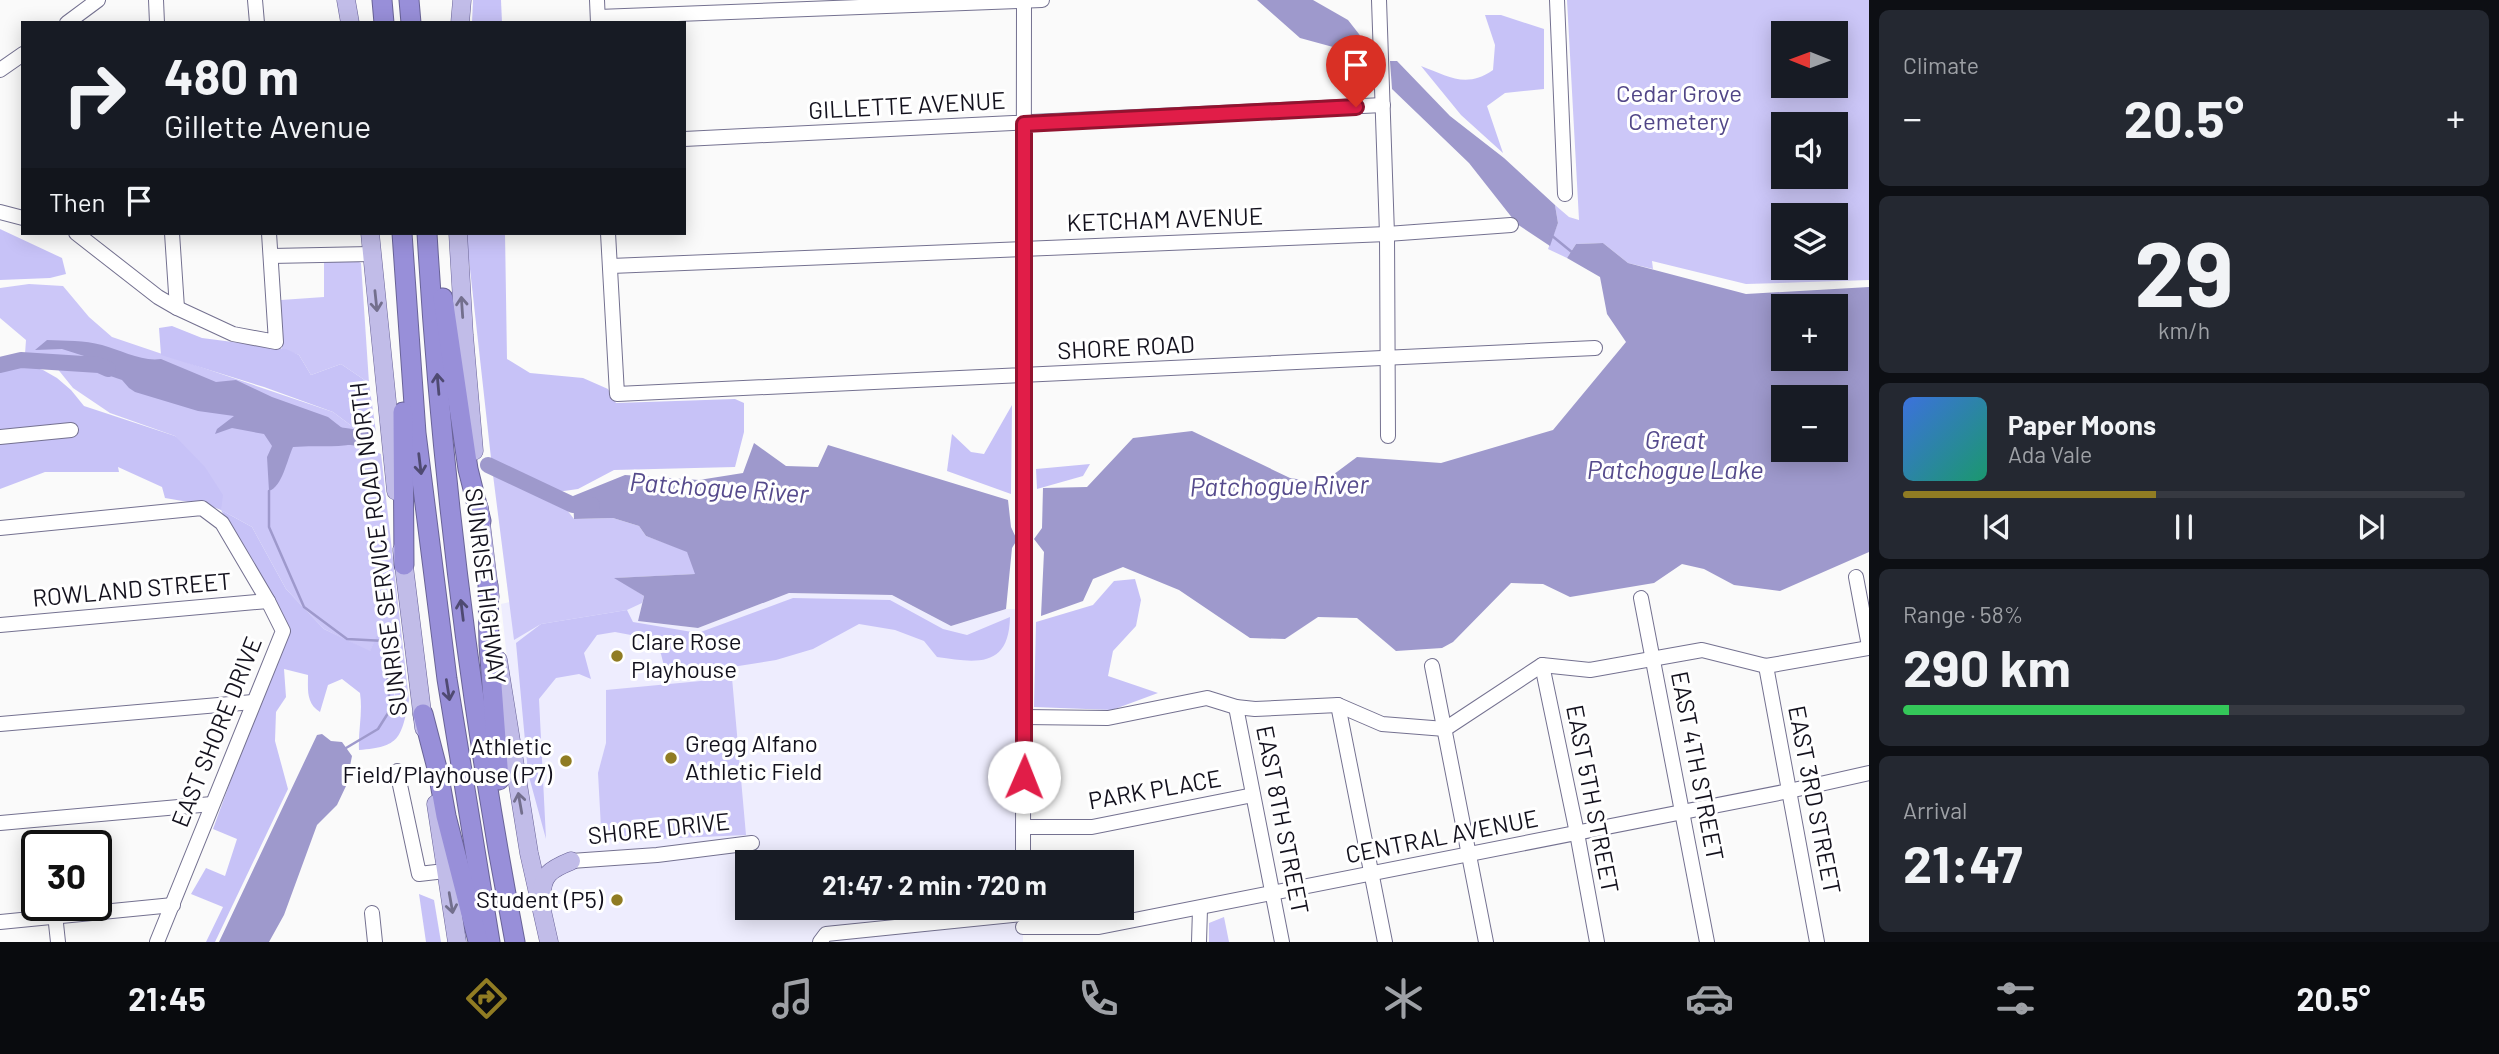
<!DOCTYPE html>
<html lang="en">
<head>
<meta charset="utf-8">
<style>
  body { margin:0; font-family:Barlow,sans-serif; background:#242831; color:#f1f3f6; height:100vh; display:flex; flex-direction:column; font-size:26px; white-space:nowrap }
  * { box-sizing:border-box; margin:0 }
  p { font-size:23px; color:#9ea1a6 }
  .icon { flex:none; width:38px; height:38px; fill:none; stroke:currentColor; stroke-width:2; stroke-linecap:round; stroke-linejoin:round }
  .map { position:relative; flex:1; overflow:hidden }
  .drawer { display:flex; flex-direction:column; gap:10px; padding:10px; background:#0d0f14; width:630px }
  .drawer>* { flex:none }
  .hud { position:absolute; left:21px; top:21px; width:665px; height:214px; border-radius:0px; box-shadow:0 4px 18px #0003; background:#171b24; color:#f1f3f6; overflow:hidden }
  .needle { width:46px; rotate:271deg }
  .fabs { position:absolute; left:1771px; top:21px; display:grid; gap:14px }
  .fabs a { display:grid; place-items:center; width:77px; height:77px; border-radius:0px; background:#171b24; box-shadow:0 4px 18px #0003; font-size:35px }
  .speed { position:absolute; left:21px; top:830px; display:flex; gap:14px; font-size:35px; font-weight:700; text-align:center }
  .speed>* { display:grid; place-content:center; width:91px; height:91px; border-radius:50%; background:#171b24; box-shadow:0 4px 18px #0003; line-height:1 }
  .speed .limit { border:4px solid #111; border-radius:10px; background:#fff; color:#111 }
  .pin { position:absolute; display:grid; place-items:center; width:60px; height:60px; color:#fff; margin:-72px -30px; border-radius:50% 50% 50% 0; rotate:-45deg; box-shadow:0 0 7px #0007 }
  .pin .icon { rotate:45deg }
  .me { position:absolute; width:77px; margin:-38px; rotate:1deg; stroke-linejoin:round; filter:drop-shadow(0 0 5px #0008) }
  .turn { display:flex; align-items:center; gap:24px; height:147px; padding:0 28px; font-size:32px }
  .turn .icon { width:91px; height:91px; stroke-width:2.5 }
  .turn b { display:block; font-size:49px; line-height:60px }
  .then { display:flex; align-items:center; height:66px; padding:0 28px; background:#0003; gap:14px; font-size:26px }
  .big { font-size:52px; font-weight:700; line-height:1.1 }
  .drawer .tile { flex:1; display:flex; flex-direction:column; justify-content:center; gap:10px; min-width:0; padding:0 24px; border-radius:10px; background:#242831 }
  .drawer .dial { align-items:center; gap:0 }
  .dial b { font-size:91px; line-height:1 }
  .song { display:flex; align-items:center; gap:21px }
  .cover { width:84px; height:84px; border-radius:10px; background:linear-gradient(135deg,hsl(220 70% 55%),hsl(160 70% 35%)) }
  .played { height:7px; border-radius:4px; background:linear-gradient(90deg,#907c23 45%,#363941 45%) }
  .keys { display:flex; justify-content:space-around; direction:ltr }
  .heat { display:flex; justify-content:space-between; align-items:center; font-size:38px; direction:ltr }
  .charge { height:10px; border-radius:5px; background:linear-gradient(90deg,#34c759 58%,#363941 0) }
  .trip { position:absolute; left:735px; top:850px; width:399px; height:70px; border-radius:0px; background:#171b24; box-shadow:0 4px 18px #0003; font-weight:700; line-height:70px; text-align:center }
  .menu { display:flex; height:112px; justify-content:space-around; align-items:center; background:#090b0e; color:#9ea1a6 }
  .menu .icon { width:49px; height:49px }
  .menu .selected { color:#907c23 }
  .menu b { font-size:32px; color:#f1f3f6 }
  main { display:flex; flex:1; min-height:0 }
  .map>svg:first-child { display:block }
  .built { fill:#eeedfe }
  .green { fill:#ccc7f8; fill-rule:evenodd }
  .forest { fill:#c7c2f7 }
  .water { fill:#9e99cc; fill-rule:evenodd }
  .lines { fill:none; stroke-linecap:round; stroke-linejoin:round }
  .stream { stroke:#9e99cc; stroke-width:2.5 }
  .river { stroke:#9e99cc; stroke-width:16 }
  .minor-casing { stroke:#747190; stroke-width:16 }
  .major-casing { stroke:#696397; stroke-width:19 }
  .highway-casing { stroke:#696397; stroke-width:21 }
  .minor { stroke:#fff; stroke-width:14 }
  .major { stroke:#c1bce8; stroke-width:18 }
  .highway { stroke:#988fd9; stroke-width:19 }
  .oneway { stroke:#736f8d }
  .oneway2 { stroke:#4f4a72 }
  .route-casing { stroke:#92132f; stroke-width:18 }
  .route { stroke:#e11d48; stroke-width:12 }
  .poi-dot { fill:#907c23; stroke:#fff; stroke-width:2.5 }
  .labels { text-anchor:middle; stroke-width:6; stroke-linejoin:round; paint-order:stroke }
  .park-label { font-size:24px; fill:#514687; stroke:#fff }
  .street-label { font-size:24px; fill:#13111d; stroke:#fff }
  .poi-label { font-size:24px; fill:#13111d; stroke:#fff; text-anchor:start }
  .water-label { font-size:26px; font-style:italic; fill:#554a8c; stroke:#fff }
</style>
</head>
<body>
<main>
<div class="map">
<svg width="1869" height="942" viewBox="0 0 1869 942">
  <rect width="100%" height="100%" fill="#fafafa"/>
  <polygon class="built" points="614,578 644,596 638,621 698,628 789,593 892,595 951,626 1006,609 1017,609 1023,863 747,863 747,908 1023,908 1023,942 555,942 545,898 512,704 501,604"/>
  <g class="green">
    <path d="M1567,0H1869V280L1746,284L1652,261L1653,269L1628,263L1603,243L1576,244L1567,258L1548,249L1558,223L1555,205L1569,217L1579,220ZM1783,33H1836V86H1783ZM1783,124H1836V177H1783ZM1783,215H1836V268H1783Z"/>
    <polygon points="353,259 361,263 369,383 341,364 311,375 299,355 282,349 281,300 324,297 324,260"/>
    <polygon points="29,284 63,286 89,317 112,337 333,412 357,430 354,444 381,454 409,700 395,701 392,639 380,628 370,652 324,629 286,589 252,527 221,510 175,436 110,413 73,388 52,362 25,354 26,340 0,318 0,288"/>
    <polygon points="492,467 549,502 567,510 574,519 613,518 639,526 646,536 687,551 696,574 616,578 644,596 642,603 627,610 541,624 514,640"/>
    <polygon points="732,678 746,835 612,841 601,828 598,773 606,743 606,690"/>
    <polygon points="1224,917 1229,942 1209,942 1209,923"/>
  </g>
  <g class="forest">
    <polygon points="473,0 501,0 502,23 472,23"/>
    <path d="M1485,15H1501L1544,29V89L1505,93L1487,106L1503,153L1461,115L1421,66C1448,76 1466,89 1493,70L1495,45Z"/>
    <polygon points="0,229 62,258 66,274 50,278 0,280"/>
    <polygon points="466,233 505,233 507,359 530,373 583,378 608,389 616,403 735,399 744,403 744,432 735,467 614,470 578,489 557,492 524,474 492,467"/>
    <polygon points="172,326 202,338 286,349 299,355 311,375 341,364 369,383 376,432 357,430 333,412 264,387 161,355 159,328"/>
    <path d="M0,357L43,370L57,378L71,390L84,406L175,436L205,467L223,495L221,510L252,527L286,589L324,629L370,651L380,627L389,641L395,701L409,700C401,738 400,747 359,750C358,730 363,713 360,693L342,679L328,685L320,712C306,703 308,690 308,675L284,669L286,697L276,712L275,741L288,789L215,942H206L223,907L191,894L206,868L225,876L237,839L213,829L253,719L288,634L221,510C202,502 185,502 165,498L162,487L118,467L119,472H45L0,489Z"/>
    <polygon points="1012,405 1011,494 947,471 952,434 971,452 984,454"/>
    <polygon points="1090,464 1083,476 1037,489 1036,469"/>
    <polygon points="1135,579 1141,600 1136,626 1113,651 1108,676 1158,693 1112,710 1034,707 1036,622 1093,605 1114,581"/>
    <path d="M793,598L890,600L943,629L967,635L1010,617C1009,668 977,663 937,657L924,641L895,630L859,624L813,649L776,660L675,676L665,670L661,654L652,639L615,632L597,635L584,653L591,679L579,674L556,678L539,699L546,839L528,773L516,643L541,624L627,610L633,622L698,633Z"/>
    <polygon points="419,894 434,900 441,942 426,942"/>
  </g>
  <g class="water">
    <polygon points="1257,0 1313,0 1348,20 1366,43 1367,57 1347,58 1333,47 1300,38"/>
    <polygon points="1390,61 1397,61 1450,116 1504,158 1555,205 1558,223 1550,246 1517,224 1469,163 1392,89"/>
    <path d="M1603,243L1628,263L1746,294L1869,287V552L1780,591L1734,585L1704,569L1682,564L1654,583L1570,597L1543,584L1511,583L1453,642L1442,648L1396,651L1357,618L1318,617L1285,639L1250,638L1179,590L1123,567L1093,579L1083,601L1041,616L1044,552L1034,539L1042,528L1043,488L1087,487L1133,438L1192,431L1290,478L1322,483L1357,457L1441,463L1553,430L1626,342L1607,314L1600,277L1567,258L1576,244ZM1783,306H1836V359H1783ZM1783,397H1836V450H1783Z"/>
    <path d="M47,340C66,341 84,340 102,345C121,350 142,362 161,359L216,382L236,380L272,397L328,417L355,438L354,444C333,448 314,445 293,447C287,460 282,487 269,491L267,457L272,446L264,434L232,428L215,434L217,429L234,416L198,411L135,392L129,388L122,380L90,369L84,356L62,349L35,350Z"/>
    <polygon points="754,443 786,466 818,467 828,445 1008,500 1011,527 1017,540 1012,548 1006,609 951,626 892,595 789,593 698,628 638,621 644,596 614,578 695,574 687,552 646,536 639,526 613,518 574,519 573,496 625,475 699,480 743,473"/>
    <polygon points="322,734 331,741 342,742 352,756 346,786 337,805 317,825 284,915 269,942 219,942 317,735"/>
  </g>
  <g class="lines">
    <g class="stream">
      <polyline points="1551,235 1573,253"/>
      <polyline points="269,491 269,527 304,607 347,639 385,641 390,710 378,729 346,748"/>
    </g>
    <g class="river">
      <polyline points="0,365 21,360 99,365 108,369"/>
      <polyline points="337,435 366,439"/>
      <polyline points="488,465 573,505 592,505"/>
    </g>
    <g class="minor-casing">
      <g id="minor">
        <polyline points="156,0 157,23"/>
        <polyline points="255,0 257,23"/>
        <polyline points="597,0 598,23"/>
        <polyline points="1379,0 1387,234 1388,436"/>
        <polyline points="1557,0 1565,194"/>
        <polyline points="598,17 1042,0"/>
        <polyline points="67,23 98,0"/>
        <polyline points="0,70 23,54"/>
        <polyline points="684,139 1383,105"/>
        <polyline points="0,212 23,218"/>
        <polyline points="76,233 158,297 177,308 233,334 276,342 269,233"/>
        <polyline points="172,233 177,308"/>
        <polyline points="608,233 617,394 1595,348"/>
        <polyline points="271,256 371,254"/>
        <polyline points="611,266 1387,234 1511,225"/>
        <polyline points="0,437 71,430"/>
        <polyline points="0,528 202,508 222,523 268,601 283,631 157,942"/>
        <polyline points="1856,577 1869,646"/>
        <polyline points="1641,598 1707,942"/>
        <polyline points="0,625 268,601"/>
        <polyline points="1542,665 1577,833 1597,942"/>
        <polyline points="1432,666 1486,942"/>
        <polyline points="1766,666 1817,942"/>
        <polyline points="1338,705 1385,942"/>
        <polyline points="1236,707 1282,942"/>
        <polyline points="1024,717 1108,718 1207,698 1236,707 1255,709 1338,705 1382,724 1445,729 1542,665 1590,670 1702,650 1766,666 1869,648"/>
        <polyline points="0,724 253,702"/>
        <polyline points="397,771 419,874 445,871"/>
        <polyline points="0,823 212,804"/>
        <polyline points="1023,827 1092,827 1253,795"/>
        <polyline points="571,861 657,855 752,843"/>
        <polyline points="1023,863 1024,0"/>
        <polyline points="54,905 58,942"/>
        <polyline points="372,913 375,942"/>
        <polyline points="0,922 173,905"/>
        <polyline points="1023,927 1099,927 1789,791 1869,773"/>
        <polyline points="820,942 826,934 1023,914"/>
        <polyline points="1199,942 1200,909"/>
      </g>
    </g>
    <g class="major-casing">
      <g id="major">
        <polyline points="346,0 350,23"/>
        <polyline points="460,23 462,0"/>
        <polyline points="370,233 396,491"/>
        <polyline points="458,233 464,335 474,451"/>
        <polyline points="479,507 490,597"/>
        <polyline points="402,550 424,728"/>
        <polyline points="498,660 529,853 549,942"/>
        <polyline points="436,804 457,942"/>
        <path d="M542,897C541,875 551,869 571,861"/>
      </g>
    </g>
    <g class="highway-casing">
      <g id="highway">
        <polyline points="382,0 384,23"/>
        <polyline points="409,0 411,23"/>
        <polyline points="402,233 416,433 447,679 490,942"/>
        <path d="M427,233C441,471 470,708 515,942"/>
        <polyline points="443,298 468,469 481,521"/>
        <polyline points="403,412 404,565"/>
        <polyline points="488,585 489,645 499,780"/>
        <polyline points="423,714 438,772 446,816 478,941"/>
      </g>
    </g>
    <use href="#minor" class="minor"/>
    <use href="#major" class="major"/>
    <use href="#highway" class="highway"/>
  </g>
  <defs><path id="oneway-shaft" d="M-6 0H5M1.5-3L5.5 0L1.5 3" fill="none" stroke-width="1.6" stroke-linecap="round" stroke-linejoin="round" transform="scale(1.75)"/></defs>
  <g class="oneway">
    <use href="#oneway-shaft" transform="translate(376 301) rotate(84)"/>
    <use href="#oneway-shaft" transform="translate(462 307) rotate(-94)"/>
    <use href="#oneway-shaft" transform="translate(520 803) rotate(-100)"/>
    <use href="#oneway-shaft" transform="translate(451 903) rotate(80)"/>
  </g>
  <g class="oneway2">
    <use href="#oneway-shaft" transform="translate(438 384) rotate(-95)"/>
    <use href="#oneway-shaft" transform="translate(420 464) rotate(83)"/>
    <use href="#oneway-shaft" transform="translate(462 610) rotate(-97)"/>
    <use href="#oneway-shaft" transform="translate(448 690) rotate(81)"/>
  </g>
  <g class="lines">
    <g class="route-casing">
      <polyline id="route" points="1024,777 1024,124 1356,107"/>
    </g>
    <use href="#route" class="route"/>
  </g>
  <g class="poi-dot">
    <circle cx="617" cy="656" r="7"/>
    <circle cx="671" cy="758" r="7"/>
    <circle cx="566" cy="761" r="7"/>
    <circle cx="617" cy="900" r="7"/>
  </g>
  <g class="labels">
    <g class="park-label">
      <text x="1679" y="102">Cedar Grove<tspan x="1679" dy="28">Cemetery</tspan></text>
    </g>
    <g class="street-label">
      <text transform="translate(907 106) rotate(-3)" y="8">GILLETTE AVENUE</text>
      <text transform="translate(1165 220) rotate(-2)" y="8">KETCHAM AVENUE</text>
      <text transform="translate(1126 348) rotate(-3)" y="8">SHORE ROAD</text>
      <text transform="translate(379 549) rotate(-97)" y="8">SUNRISE SERVICE ROAD NORTH</text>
      <text transform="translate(485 586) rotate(83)" y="8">SUNRISE HIGHWAY</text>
      <text transform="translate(132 590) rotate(-5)" y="8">ROWLAND STREET</text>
      <text transform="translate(217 732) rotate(-68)" y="8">EAST SHORE DRIVE</text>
      <text transform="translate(1697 766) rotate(79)" y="8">EAST 4TH STREET</text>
      <text transform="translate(1155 790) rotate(-10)" y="8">PARK PLACE</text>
      <text transform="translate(1592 799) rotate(79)" y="8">EAST 5TH STREET</text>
      <text transform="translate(1814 800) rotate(79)" y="8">EAST 3RD STREET</text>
      <text transform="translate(1282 820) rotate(79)" y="8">EAST 8TH STREET</text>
      <text transform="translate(659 829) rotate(-6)" y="8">SHORE DRIVE</text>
      <text transform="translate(1442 837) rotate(-11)" y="8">CENTRAL AVENUE</text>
    </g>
    <g class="poi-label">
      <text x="631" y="650">Clare Rose<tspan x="631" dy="28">Playhouse</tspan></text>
      <text x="685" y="752">Gregg Alfano<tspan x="685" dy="28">Athletic Field</tspan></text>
      <text x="552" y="755" text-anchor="end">Athletic<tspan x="552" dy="28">Field/Playhouse (P7)</tspan></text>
      <text x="603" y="908" text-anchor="end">Student (P5)</text>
    </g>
    <g class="water-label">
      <text x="1675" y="449">Great<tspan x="1675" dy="30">Patchogue Lake</tspan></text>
      <text transform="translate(1279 486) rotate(-1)" y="9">Patchogue River</text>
      <text transform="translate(719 488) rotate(4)" y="9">Patchogue River</text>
    </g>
  </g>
</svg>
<div class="fabs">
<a><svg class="needle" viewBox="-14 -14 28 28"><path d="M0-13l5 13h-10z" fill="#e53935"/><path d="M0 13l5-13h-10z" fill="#9ea1a6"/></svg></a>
<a><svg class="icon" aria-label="sound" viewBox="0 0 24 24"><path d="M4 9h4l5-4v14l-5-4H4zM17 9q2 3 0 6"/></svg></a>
<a><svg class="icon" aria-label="layers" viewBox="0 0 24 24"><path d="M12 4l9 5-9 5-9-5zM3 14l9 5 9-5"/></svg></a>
<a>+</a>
<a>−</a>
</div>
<div class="speed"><div class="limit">30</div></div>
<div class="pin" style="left:1356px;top:107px;background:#d93025"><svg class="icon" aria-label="arrive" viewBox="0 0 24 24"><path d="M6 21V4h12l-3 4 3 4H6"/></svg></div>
<svg class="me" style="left:1024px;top:777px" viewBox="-20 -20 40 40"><circle r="19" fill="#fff"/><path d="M0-13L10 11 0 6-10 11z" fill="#e11d48"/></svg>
<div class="trip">21:47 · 2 min · 720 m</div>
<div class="hud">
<div class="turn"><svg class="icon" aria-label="right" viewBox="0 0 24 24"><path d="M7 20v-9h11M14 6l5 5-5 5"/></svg><div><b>480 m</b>Gillette Avenue</div></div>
<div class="then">Then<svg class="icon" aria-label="arrive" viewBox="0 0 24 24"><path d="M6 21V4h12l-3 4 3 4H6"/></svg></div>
</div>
</div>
<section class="drawer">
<div class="tile"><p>Climate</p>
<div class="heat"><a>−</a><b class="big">20.5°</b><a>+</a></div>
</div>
<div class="tile dial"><b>29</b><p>km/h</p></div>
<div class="tile">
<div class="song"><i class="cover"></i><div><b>Paper Moons</b><p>Ada Vale</p></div></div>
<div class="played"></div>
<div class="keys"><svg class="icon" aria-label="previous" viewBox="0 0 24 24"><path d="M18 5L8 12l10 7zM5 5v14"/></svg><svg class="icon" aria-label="pause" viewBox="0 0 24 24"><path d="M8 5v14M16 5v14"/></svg><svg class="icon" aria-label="next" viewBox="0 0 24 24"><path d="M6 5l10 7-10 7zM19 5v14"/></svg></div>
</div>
<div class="tile"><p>Range · 58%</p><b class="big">290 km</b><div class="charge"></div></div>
<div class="tile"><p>Arrival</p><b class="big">21:47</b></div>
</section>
</main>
<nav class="menu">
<b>21:45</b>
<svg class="icon selected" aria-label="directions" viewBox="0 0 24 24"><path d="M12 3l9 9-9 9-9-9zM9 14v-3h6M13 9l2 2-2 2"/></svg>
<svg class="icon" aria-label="music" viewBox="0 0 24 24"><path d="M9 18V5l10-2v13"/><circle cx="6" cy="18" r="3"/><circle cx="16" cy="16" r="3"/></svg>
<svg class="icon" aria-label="phone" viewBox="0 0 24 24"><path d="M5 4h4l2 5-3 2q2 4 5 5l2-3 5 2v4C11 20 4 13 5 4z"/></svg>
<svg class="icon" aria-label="climate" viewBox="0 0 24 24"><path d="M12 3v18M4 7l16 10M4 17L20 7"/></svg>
<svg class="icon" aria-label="car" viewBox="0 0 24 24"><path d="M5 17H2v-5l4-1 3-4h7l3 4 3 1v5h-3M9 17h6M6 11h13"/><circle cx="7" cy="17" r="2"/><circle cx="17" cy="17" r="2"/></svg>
<svg class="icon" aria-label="filters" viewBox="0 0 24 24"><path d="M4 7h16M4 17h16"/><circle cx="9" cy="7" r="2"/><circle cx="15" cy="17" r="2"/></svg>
<b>20.5°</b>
</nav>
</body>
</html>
